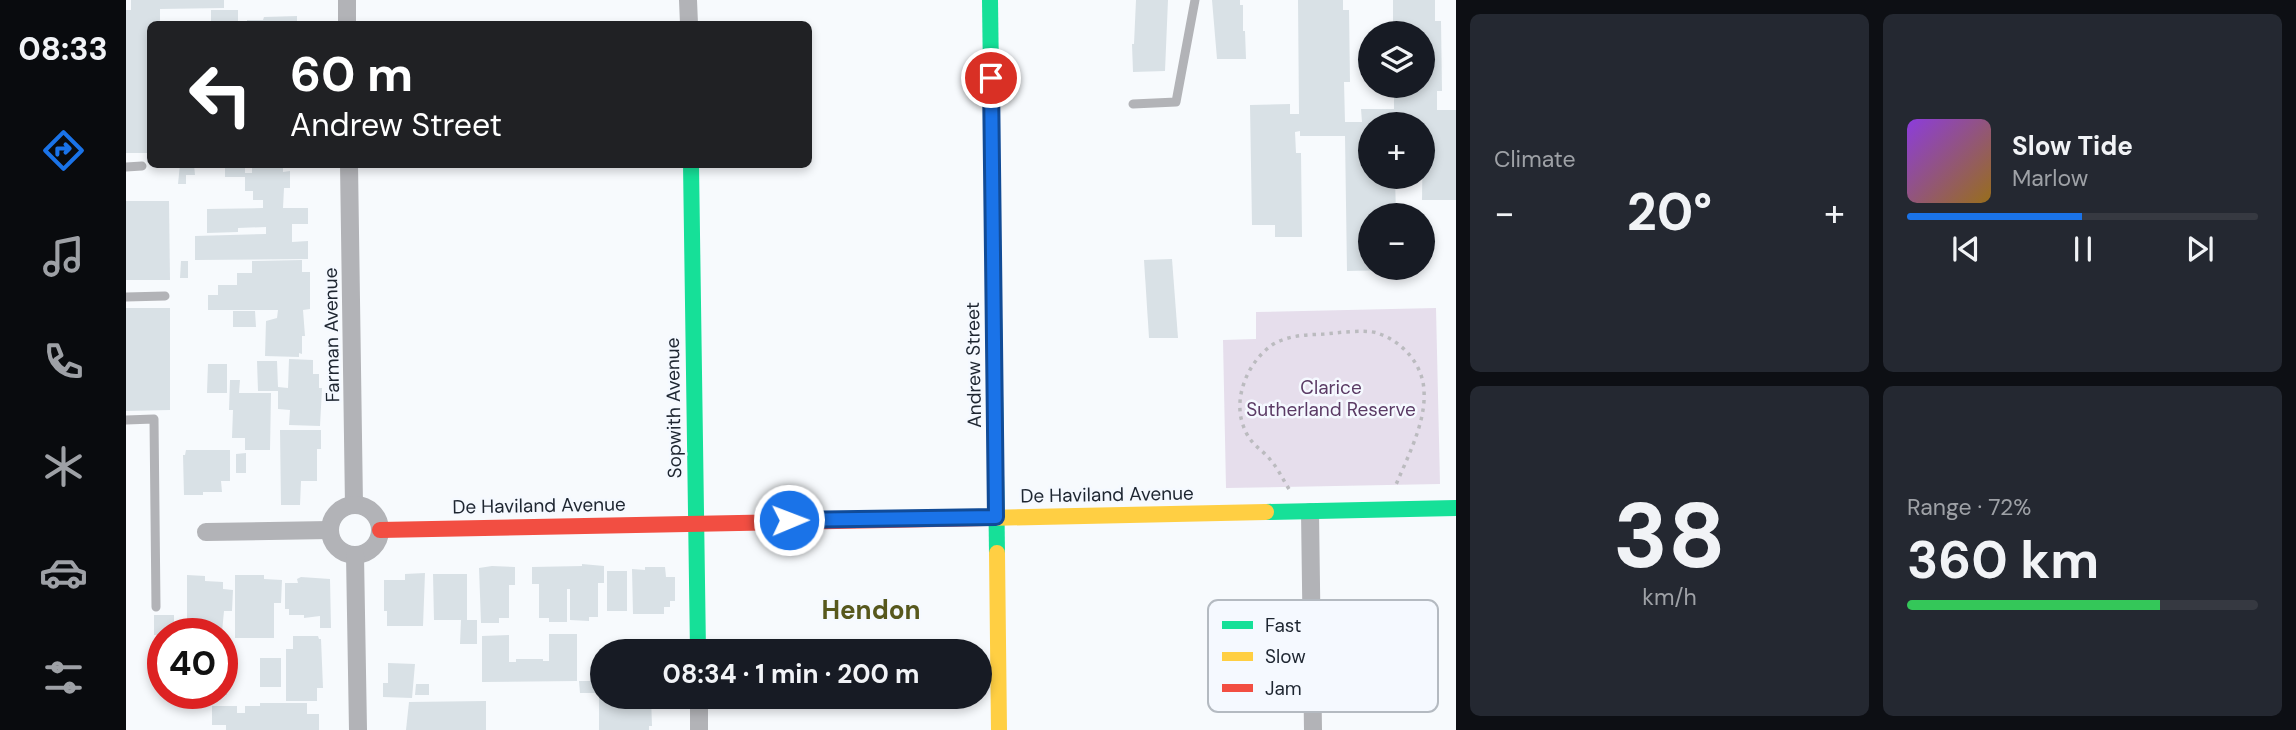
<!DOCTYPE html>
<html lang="en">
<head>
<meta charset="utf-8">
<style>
  body { margin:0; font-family:"DM Sans",sans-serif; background:#242831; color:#f1f3f6; height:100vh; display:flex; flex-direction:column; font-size:26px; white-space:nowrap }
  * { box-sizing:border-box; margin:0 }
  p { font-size:23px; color:#9ea1a6 }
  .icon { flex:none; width:38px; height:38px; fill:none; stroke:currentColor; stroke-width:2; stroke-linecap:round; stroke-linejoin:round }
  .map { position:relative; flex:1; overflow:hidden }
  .sheet { display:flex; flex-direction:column; gap:14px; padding:14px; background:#0d0f14; width:840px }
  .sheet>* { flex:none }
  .top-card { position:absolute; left:21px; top:21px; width:665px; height:147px; border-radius:10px; box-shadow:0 4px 10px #0003; background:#202124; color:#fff; overflow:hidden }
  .fabs { position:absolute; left:1232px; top:21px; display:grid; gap:14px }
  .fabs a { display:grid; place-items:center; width:77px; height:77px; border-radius:50%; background:#171b24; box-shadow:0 4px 10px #0003; font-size:35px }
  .speed { position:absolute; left:21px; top:618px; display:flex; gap:14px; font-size:35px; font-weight:700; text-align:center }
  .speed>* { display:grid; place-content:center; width:91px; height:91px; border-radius:50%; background:#171b24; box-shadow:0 4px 10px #0003; line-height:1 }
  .speed .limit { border:10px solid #d22; background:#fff; color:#111 }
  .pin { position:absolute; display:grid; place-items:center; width:60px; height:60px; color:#fff; margin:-30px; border:4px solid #fff; border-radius:50%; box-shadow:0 2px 7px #0007 }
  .me { position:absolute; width:77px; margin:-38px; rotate:89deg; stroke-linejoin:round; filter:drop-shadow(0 0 5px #0008) }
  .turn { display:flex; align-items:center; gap:24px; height:147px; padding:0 28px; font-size:32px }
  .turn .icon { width:91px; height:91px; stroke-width:2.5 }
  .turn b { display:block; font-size:49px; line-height:60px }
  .big { font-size:52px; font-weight:700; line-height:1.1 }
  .sheet .tile { flex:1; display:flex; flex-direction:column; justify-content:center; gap:10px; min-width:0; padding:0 24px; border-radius:10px; background:#242831 }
  .sheet .dial { align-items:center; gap:0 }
  .dial b { font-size:91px; line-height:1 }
  .song { display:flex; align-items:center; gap:21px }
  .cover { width:84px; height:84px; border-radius:10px; background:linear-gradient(135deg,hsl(270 70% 55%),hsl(40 70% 35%)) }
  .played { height:7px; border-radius:4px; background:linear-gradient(90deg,#1a73e8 50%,#363941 50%) }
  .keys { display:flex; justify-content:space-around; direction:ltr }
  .heat { display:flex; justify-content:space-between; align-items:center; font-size:38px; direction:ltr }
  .charge { height:10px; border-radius:5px; background:linear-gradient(90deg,#34c759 72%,#363941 0) }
  .sheet .tiles { flex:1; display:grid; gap:14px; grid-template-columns:repeat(2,1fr) }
  .trip { position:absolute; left:464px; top:639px; width:402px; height:70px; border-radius:35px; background:#171b24; box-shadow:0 4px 10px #0003; font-weight:700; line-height:70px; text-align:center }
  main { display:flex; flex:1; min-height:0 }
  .tabs { display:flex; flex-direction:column; width:126px; justify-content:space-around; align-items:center; background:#090b0e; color:#9ea1a6 }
  .tabs .icon { width:49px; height:49px }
  .tabs .selected { color:#1a73e8 }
  .tabs b { font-size:32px; color:#f1f3f6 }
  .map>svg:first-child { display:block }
  .green { fill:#e6deec }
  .building { fill:#d9e1e6 }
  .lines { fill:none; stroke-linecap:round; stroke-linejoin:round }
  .path { stroke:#bbbbbf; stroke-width:3.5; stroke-dasharray:3.5 5; stroke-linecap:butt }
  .lane { stroke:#b2b3b7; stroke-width:9 }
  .street { stroke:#b2b3b7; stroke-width:18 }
  .fast { stroke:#16e098; stroke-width:16 }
  .slow { stroke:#ffcf43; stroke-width:16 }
  .jam { stroke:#f24e42; stroke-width:16 }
  .route-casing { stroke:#114b97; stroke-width:18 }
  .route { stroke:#1a73e8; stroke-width:12 }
  .labels { text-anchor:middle; stroke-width:5; stroke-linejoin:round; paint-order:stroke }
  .street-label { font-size:19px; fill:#1e2631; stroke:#f5f9ff }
  .park-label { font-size:19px; fill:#5b3b65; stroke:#f5f9ff }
  .district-label { font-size:26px; font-weight:bold; fill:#57581d; stroke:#f5f9ff }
  .key { fill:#f5f9ff; stroke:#b4bac1; stroke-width:2 }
  .key-label { font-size:19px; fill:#1e2631 }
</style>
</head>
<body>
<main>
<nav class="tabs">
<b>08:33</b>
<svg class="icon selected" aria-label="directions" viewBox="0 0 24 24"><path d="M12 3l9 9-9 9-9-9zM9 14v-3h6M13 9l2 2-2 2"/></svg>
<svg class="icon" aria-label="music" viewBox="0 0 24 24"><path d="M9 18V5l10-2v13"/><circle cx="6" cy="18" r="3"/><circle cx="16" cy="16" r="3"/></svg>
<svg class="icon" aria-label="phone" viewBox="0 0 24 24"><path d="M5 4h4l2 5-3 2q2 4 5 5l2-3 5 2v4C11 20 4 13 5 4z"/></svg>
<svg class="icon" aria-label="climate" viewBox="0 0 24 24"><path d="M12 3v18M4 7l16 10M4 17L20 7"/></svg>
<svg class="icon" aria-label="car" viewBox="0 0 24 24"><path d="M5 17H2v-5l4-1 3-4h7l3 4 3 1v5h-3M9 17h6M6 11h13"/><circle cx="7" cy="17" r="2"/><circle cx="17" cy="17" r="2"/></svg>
<svg class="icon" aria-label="filters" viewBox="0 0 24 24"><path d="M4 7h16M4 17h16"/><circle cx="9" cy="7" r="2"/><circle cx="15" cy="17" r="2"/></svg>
</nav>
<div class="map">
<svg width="1330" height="730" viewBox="0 0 1330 730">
  <rect width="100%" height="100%" fill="#f7fafd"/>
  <polygon class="green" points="1310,308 1314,484 1100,488 1097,340 1130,339 1130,312"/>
  <g class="building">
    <polygon points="5,0 98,0 98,8 34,9 34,24 24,24 24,153 0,153 0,10 5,10"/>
    <polygon points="1010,0 1042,0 1039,71 1007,72 1006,44 1008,44"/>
    <polygon points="1086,0 1114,0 1114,5 1117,5 1117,31 1119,31 1120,59 1091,59"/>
    <polygon points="1172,0 1217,0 1217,10 1223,10 1224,82 1218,82 1219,122 1236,122 1235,109 1268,109 1268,86 1297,86 1297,33 1267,33 1267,0 1309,0 1309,21 1315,21 1316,91 1311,91 1311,110 1330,110 1330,200 1296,200 1297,124 1244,124 1244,177 1269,177 1270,215 1244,215 1244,268 1269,268 1269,270 1221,271 1219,136 1174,136 1174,131 1169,132 1170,153 1175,153 1176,237 1149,237 1149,225 1126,225 1124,105 1164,104 1164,114 1173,114"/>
    <rect x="85" y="10" width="27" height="12"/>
    <polygon points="171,16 171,24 121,24 121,20 137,20 138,17"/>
    <polygon points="54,164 68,164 69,175 60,175 60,184 52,184"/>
    <polygon points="99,164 119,164 119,173 126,173 126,164 157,164 157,172 164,171 164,188 158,188 157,208 182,208 182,224 166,224 166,242 182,241 182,259 69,260 69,236 140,234 140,227 112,228 112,232 81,233 81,209 137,208 137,200 127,200 127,191 119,191 119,177 99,177"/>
    <polygon points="0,201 43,201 44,280 0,280"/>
    <polygon points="1046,259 1052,338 1023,338 1018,260"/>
    <polygon points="176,260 176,272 184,272 184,309 177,310 179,336 176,336 176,354 173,353 173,357 139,356 140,321 151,318 152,310 82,310 82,295 92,295 92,285 111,285 111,273 126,273 126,261"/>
    <polygon points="55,261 62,261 62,278 54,278"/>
    <polygon points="0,308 44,308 44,410 0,411"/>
    <polygon points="107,311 129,311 130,327 107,327"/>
    <polygon points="163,359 187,360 187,374 193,374 193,388 196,388 194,426 163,425 164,410 152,409 152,391 132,391 131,361 151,361 152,387 162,388"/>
    <polygon points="82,364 101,364 101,393 81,393"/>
    <polygon points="104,380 114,380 113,393 145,393 144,450 119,450 119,438 106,438 107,410 103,410"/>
    <polygon points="154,430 195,430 195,449 191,449 191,481 175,481 174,505 155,505"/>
    <polygon points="60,450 104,450 104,481 95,481 96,492 77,492 77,495 58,495 57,455 59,455"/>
    <polygon points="120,453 120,473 110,473 110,454"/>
    <polygon points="456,564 478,566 478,583 472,583 472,617 463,617 463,621 444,620 444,589 441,589 441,622 423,622 423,618 413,618 413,584 406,584 406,567 456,566"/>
    <polygon points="366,566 389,567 389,585 383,585 383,618 373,618 373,623 355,623 353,568"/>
    <polygon points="519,567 539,567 540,577 549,577 549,601 544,601 544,607 538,607 538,614 507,614 506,569 519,570"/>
    <rect x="481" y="571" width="20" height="40"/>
    <polygon points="299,573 297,626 261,626 261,611 258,611 258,580 279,580 279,574"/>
    <polygon points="307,574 341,574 341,620 351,620 351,644 334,644 335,620 308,620"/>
    <polygon points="61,575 79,576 79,581 97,582 97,589 107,590 106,611 98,611 96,632 64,631 64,626 61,626"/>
    <polygon points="109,575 138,575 138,579 156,580 155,603 148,603 148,638 109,638"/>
    <polygon points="175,577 204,579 205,628 194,628 194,616 178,618 178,615 163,615 163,609 159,609 159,583 172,583 171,579"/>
    <polygon points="28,615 48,615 48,634 28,635"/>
    <polygon points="423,634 451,634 451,681 356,682 356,636 383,635 383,662 390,662 390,659 417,659 417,661 423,661"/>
    <polygon points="167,636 192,636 193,639 195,639 197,688 191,688 191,701 160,701 160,649 167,649"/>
    <polygon points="497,640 531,640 531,651 490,651 490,642 497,642"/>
    <rect x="134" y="658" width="21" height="29"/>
    <polygon points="96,662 102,662 101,695 96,695"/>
    <polygon points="262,663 289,664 286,698 257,697 257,683 262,683"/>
    <polygon points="471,677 476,677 476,693 454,693 453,681 470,681"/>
    <polygon points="290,684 303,684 303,695 289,695"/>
    <polygon points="473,696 525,697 526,726 523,726 523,730 473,730"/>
    <polygon points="360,701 360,730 280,730 283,702"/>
    <polygon points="134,703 181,703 181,714 193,714 193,730 100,730 100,725 86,725 86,706 111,706 111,713 119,713 119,706 134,706"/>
  </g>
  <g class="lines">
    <path class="path" d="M1163,489C1157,480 1153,470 1146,462C1136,448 1124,446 1117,425C1107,397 1122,362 1146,345C1162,335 1180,335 1198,334C1210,333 1239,329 1251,333C1276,341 1297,364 1298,391C1300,423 1281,458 1269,487"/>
    <g class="lane">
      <polyline points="1007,104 1050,102 1069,0"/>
      <polyline points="0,167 16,166"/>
      <polyline points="0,297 39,296"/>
      <polyline points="0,420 28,419 30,607"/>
    </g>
    <g class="street">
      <polyline points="221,0 221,24"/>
      <polyline points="562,0 563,24"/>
      <polyline points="223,164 228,505"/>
      <circle cx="229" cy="530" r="25"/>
      <polyline points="1184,512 1187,730"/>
      <polyline points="80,532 204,530"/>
      <polyline points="229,555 232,730"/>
      <polyline points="573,696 573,730"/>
    </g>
    <g class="fast">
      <polyline points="864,0 871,553"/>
      <polyline points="565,164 572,651"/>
      <polyline points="1140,512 1330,508"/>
    </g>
    <g class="slow">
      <polyline points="861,518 1140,512"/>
      <polyline points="871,553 873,730"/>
    </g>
    <polyline class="jam" points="254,530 861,518"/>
  </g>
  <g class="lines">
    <g class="route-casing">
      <polyline id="route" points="663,520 870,517 865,78"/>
    </g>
    <use href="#route" class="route"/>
  </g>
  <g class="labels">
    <g class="street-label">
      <text transform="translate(205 335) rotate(-91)" y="7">Farman Avenue</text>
      <text transform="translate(847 365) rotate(-91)" y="7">Andrew Street</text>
      <text transform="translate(547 408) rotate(-91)" y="7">Sopwith Avenue</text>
      <text transform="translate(981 494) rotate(-1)" y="7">De Haviland Avenue</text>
      <text transform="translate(413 505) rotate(-1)" y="7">De Haviland Avenue</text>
    </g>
    <g class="park-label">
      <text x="1205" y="394">Clarice<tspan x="1205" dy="22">Sutherland Reserve</tspan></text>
    </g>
    <g class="district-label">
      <text x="745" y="619">Hendon</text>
    </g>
  </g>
  <rect x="1082" y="600" width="230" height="112" rx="10" class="key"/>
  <rect x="1096" y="621" width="31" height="8" fill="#16e098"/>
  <rect x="1096" y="652" width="31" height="9" fill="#ffcf43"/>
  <rect x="1096" y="684" width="31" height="8" fill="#f24e42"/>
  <g class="key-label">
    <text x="1139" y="632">Fast</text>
    <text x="1139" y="663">Slow</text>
    <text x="1139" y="695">Jam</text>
  </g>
</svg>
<div class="fabs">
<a><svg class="icon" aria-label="layers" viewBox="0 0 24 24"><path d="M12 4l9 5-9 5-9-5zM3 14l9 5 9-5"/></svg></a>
<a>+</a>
<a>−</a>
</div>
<div class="speed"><div class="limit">40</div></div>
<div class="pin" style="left:865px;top:78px;background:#d93025"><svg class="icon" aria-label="arrive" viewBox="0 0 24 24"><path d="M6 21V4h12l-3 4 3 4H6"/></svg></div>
<svg class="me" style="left:663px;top:520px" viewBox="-20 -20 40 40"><circle r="17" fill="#1a73e8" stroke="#fff" stroke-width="3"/><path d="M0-11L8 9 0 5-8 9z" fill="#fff"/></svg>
<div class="trip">08:34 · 1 min · 200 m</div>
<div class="top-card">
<div class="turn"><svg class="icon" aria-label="left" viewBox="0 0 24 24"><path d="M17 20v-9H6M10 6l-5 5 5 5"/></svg><div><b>60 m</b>Andrew Street</div></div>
</div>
</div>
<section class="sheet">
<div class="tiles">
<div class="tile"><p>Climate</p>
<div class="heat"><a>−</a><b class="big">20°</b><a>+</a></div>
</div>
<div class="tile">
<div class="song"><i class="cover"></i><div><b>Slow Tide</b><p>Marlow</p></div></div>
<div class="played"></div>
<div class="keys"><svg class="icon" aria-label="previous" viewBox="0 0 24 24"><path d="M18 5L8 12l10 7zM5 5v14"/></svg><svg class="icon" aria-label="pause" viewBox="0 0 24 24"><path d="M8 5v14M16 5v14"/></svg><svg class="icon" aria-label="next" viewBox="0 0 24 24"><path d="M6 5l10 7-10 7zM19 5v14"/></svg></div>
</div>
<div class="tile dial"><b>38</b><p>km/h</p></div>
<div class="tile"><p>Range · 72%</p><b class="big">360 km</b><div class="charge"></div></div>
</div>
</section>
</main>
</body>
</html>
